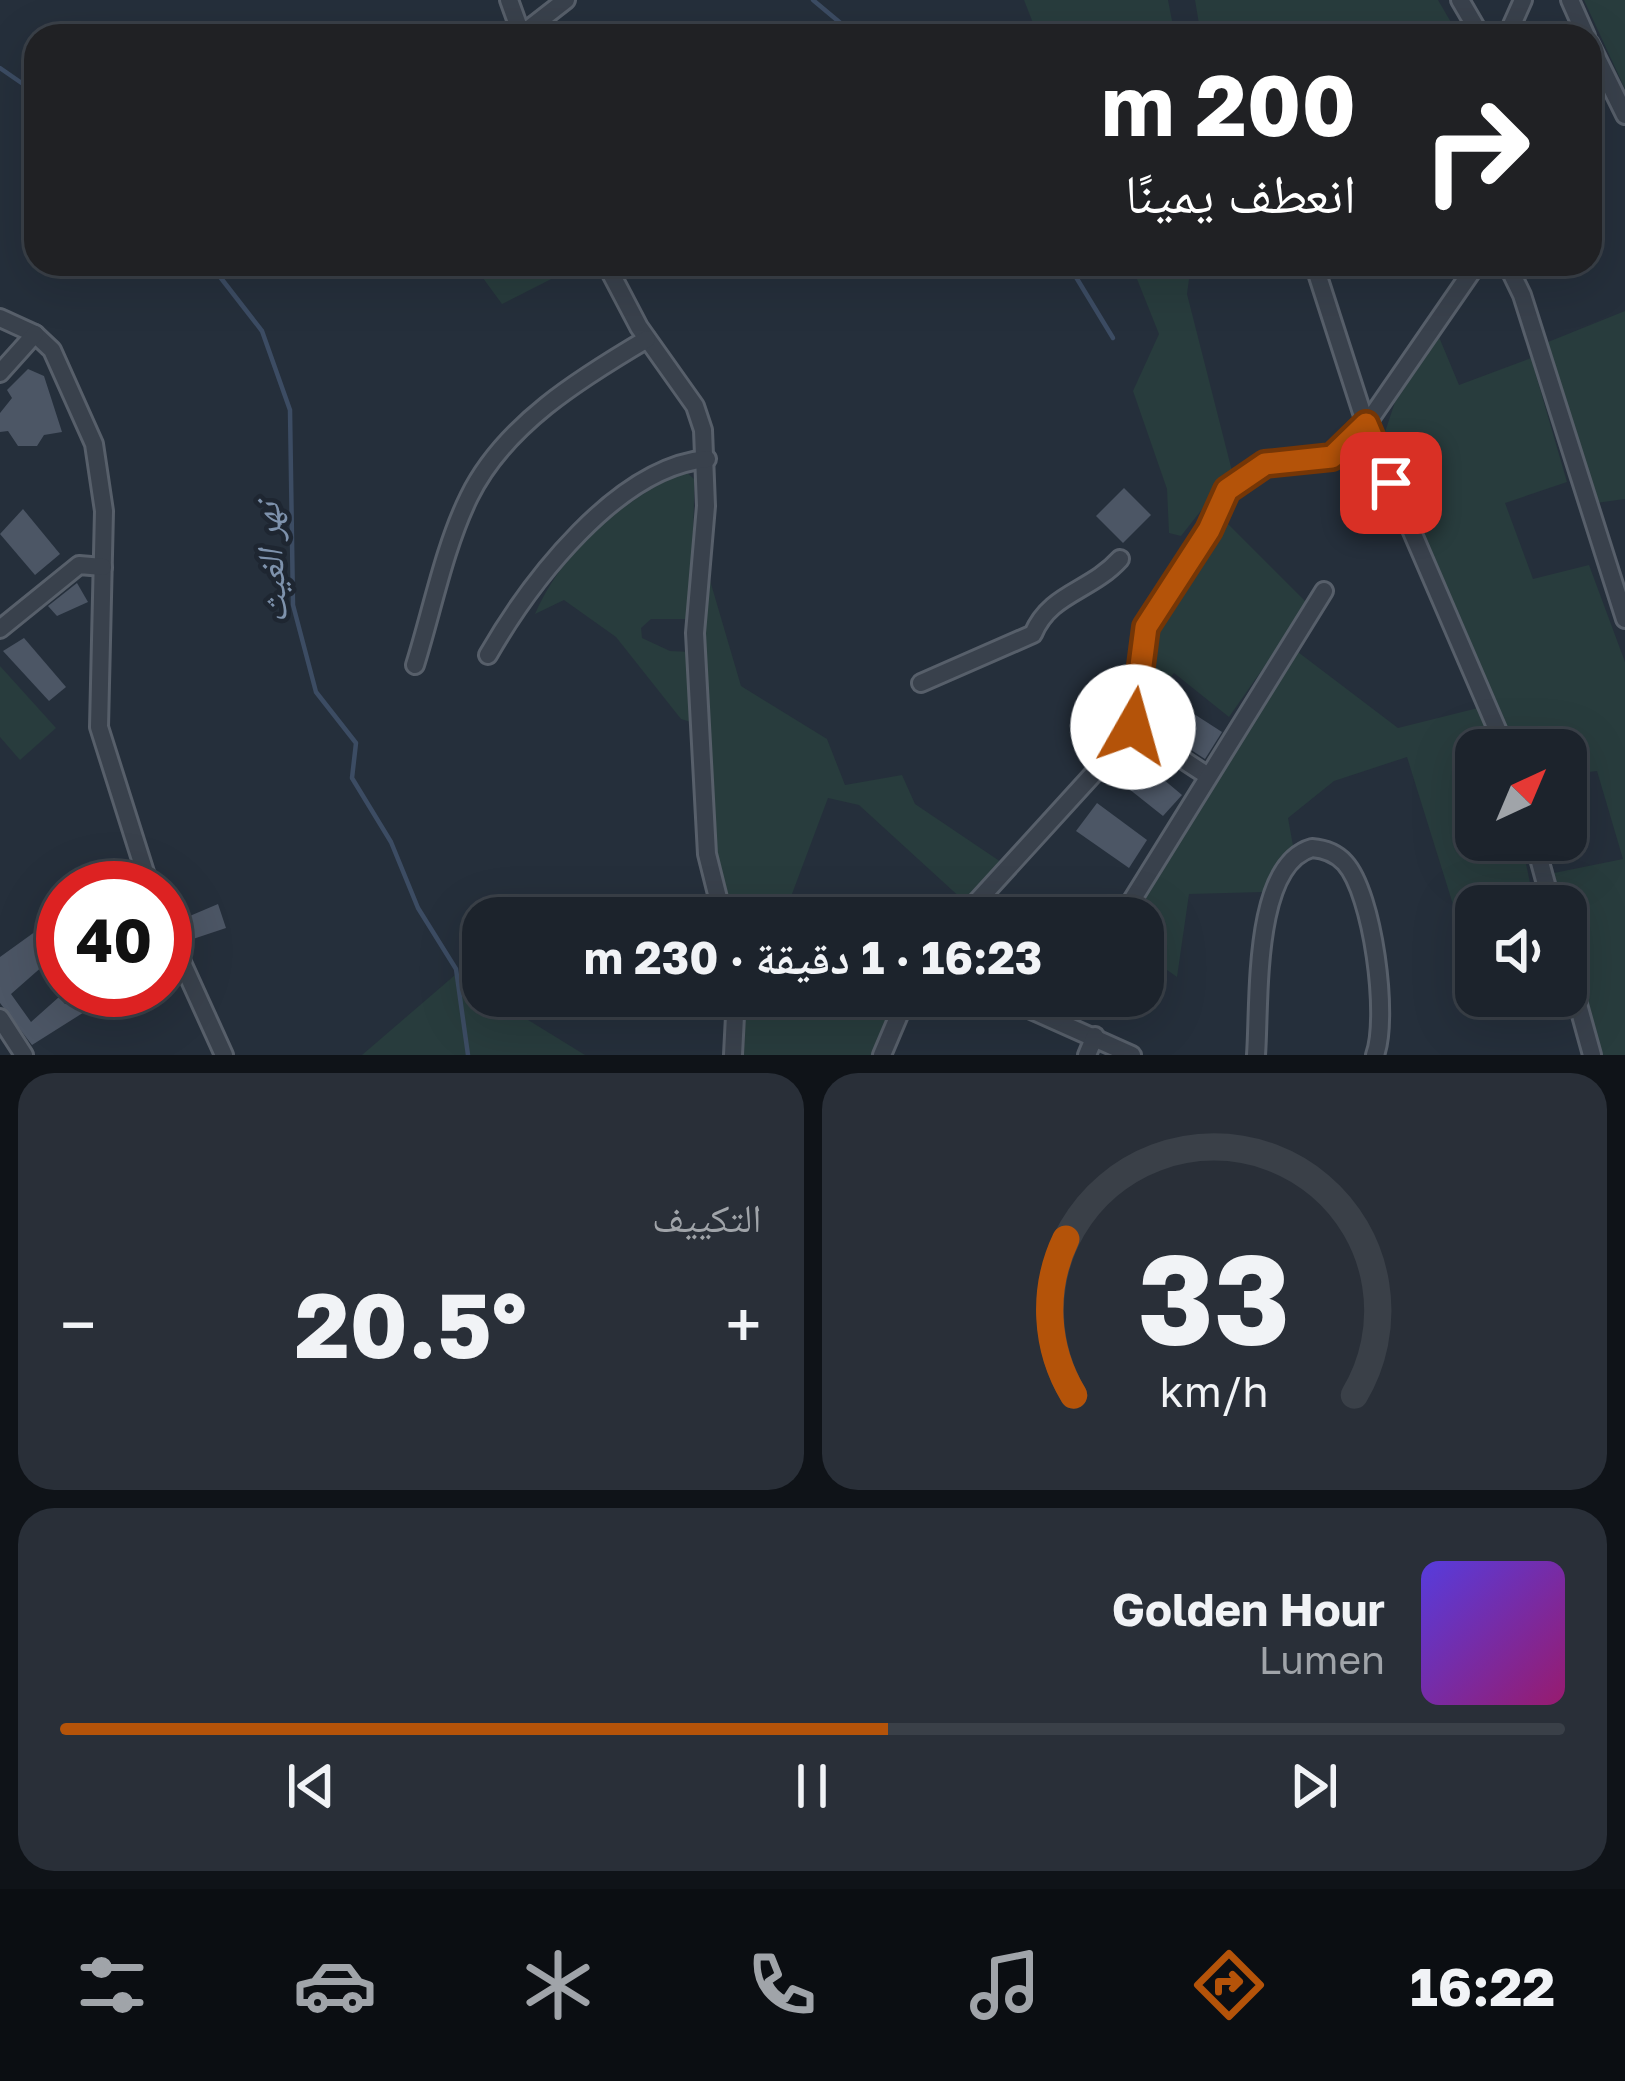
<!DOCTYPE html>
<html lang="ar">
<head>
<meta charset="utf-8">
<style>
  body { margin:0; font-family:"Golos Text","Noto Naskh Arabic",sans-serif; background:#292f38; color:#f1f3f6; direction:rtl; height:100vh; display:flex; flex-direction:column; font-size:45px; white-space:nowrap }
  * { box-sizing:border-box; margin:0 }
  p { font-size:39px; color:#a0a4a9 }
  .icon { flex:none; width:66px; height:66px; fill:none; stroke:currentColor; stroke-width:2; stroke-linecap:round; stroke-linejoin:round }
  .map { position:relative; height:1055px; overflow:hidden; direction:ltr }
  .side { display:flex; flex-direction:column; gap:18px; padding:18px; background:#0f1318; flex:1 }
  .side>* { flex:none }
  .hud { position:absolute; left:24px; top:24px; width:1578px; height:252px; border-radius:36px; box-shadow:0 12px 48px #0002,0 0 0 3px #3a4048; direction:rtl; background:#202124; color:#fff; overflow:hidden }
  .needle { width:78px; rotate:44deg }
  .fabs { position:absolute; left:1455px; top:729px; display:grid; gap:24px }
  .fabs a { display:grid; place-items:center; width:132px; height:132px; border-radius:24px; background:#1c232c; box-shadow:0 12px 48px #0002,0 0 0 3px #3a4048; font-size:60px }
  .speed { position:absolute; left:36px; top:861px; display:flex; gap:24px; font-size:60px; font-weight:700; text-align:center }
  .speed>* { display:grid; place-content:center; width:156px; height:156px; border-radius:50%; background:#1c232c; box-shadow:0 12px 48px #0002,0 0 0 3px #3a4048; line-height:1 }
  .speed .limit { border:18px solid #d22; background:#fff; color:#111 }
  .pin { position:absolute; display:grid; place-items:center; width:102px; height:102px; color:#fff; margin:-51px; border-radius:24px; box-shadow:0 6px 18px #0006 }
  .me { position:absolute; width:132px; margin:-66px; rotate:7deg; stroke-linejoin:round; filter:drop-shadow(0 0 9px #0008) }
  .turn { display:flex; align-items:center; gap:42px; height:252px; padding:0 48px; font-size:54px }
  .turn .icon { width:156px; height:156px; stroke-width:2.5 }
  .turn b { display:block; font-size:84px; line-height:102px }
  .big { font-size:90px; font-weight:700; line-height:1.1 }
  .side .card { flex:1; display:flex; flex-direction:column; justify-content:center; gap:18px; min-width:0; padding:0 42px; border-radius:36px; background:#292f38 }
  .side .dial { align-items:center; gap:0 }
  .dial svg { height:312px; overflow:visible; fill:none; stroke:#3a4048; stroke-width:7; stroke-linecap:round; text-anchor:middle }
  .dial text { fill:#f1f3f6; stroke:none }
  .song { display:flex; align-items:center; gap:36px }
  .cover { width:144px; height:144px; border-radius:18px; background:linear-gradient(135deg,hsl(250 70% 55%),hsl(320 70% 35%)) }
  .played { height:12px; border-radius:6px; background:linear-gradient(90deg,#b45309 55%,#3a4048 55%) }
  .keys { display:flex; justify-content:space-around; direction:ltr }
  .heat { display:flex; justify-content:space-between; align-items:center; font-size:66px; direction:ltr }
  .side .tiles { flex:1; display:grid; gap:18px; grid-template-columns:1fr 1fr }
  .card:last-child { grid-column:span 2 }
  .trip { position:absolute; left:462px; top:897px; width:702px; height:120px; border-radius:36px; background:#1c232c; box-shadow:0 12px 48px #0002,0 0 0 3px #3a4048; font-weight:700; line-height:120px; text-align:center; direction:rtl }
  .menu { display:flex; height:192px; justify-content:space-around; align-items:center; background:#0b0e12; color:#a0a4a9 }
  .menu .icon { width:84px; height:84px }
  .menu .active { color:#b45309 }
  .menu b { font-size:54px; color:#f1f3f6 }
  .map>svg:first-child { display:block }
  .green { fill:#283c3d }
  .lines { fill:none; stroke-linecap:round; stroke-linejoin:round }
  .stream { stroke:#3c4c63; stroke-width:4.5 }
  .building { fill:#4c5665 }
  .minor-casing { stroke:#575f6a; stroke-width:22 }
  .minor { stroke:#39414c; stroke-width:16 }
  .route-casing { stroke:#753606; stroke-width:30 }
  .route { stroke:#b45309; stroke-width:21 }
  .labels { text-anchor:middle; stroke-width:9; stroke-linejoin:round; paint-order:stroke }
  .water-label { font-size:36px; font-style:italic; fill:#7e92ac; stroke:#1e2631 }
</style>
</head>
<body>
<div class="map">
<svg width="1625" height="1055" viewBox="0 0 1625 1055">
  <rect width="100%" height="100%" fill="#252f3b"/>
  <g class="green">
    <polygon points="1024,0 1168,0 1175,36 1038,36"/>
    <polygon points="1195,0 1438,0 1459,36 1201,36"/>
    <polygon points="1625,0 1625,89 1584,0"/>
    <polygon points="490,264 581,264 502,304 477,270"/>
    <polygon points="1131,264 1191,264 1187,294 1232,471 1181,536 1169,533 1167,489 1133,391 1159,334"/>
    <polygon points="1625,311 1625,499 1596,503 1548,342"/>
    <polygon points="1439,337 1459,385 1531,358 1567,482 1505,503 1533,579 1589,565 1625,662 1625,1055 1602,1055 1554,873 1623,859 1597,771 1566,775 1566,750 1514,750 1381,444 1395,402"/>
    <path d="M685,471L694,479C695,526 689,571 692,619H651L641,628L642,638L670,651L691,652L694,723L681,719L616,637L564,600L535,614C564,548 622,501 685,471Z"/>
    <path d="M1225,521L1308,604L1229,717L1174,673L1146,710C1146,628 1171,583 1225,521Z"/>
    <polygon points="709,577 741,686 827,739 845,785 902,775 915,804 1001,862 964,901 859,805 828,798 783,918 731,918 711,822 701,616"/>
    <polygon points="1294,649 1398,728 1478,708 1495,750 1476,750 1476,840 1521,840 1535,906 1476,906 1476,924 1460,927 1407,757 1334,781 1288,818 1294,851 1281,860 1264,892 1189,894 1177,977 1143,953 1143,918 1127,918"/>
    <polygon points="0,666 56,728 20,760 0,737"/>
    <polygon points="455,975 585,1055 362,1055"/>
    <polygon points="746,996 902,996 878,1055 744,1055"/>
  </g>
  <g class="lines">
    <g class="stream">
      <polyline points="813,0 856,36"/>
      <polyline points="0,68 36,93"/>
      <polyline points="210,264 262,331 290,410 293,605 316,692 356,743 352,778 391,842 418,908 456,969 468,1055"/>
      <polyline points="1068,264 1113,338"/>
    </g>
  </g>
  <g class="building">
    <polygon points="28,369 44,376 62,432 44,435 37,446 18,446 8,431 0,432 0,413 12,398 7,390"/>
    <polygon points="1124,488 1151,515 1123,543 1096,516"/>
    <polygon points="23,509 60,554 35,575 0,534"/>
    <polygon points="77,583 88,602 57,616 48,606"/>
    <polygon points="24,638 66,687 49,701 3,651"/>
    <polygon points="1177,703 1222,732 1205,759 1159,729"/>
    <polygon points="1138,758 1182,795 1163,816 1119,781"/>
    <polygon points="1097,803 1147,840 1129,868 1076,831"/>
    <polygon points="218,904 226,928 193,939 185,918"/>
    <polygon points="43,926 61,950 11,994 31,1022 59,997 65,1004 92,994 97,1004 32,1045 0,1003 0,957"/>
  </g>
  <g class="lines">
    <g class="minor-casing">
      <g id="minor">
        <polyline points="509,0 522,36"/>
        <polyline points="1460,0 1481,36"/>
        <polyline points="1570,0 1586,36"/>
        <polyline points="521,35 566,0"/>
        <polyline points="1507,36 1523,0"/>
        <polyline points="1590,44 1625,115"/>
        <polyline points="606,264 639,327 695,406 703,430 706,506 695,633 707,854 723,918"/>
        <polyline points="1314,264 1366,425 1506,750"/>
        <polyline points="1507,264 1522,295 1625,619"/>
        <polyline points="0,318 35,334 52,350 94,444 104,511 99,727 150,888"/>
        <polyline points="0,373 35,334"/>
        <polyline points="0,629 79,565 103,567"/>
        <path d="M488,655C530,582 617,467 707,459"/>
        <path d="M415,665C432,611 444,548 469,497C504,425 581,378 647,339"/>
        <path d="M921,683L1033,634C1050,593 1090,592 1120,559"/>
        <polyline points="1133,727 1208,776"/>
        <polyline points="1534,840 1552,906"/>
        <polyline points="962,918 1127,737 1136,711 1146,627 1209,530 1227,490 1265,464 1315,462 1342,451 1366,425 1477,264"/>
        <polyline points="1121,918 1324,591"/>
        <polyline points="165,925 224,1055"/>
        <polyline points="1566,961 1592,1055"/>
        <polyline points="1000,996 1132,1055"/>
        <polyline points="0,1018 24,1055"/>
        <polyline points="1057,1018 1071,996"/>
        <polyline points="733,1055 736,996"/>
        <polyline points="882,1055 907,996"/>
        <polyline points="1087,1055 1095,1036"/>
        <path d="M1256,1055C1260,1002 1252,865 1312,848C1325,849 1336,853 1345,863C1373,894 1389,1017 1375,1055"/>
      </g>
    </g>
    <use href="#minor" class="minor"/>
  </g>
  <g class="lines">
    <g class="route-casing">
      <polyline id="route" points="1133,727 1146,627 1209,530 1227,490 1265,464 1332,457 1366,424 1391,483"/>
    </g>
    <use href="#route" class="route"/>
  </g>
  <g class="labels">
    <g class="water-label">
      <text transform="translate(270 563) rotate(-94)" y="13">نهر الغيث</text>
    </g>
  </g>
</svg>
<div class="fabs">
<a><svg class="needle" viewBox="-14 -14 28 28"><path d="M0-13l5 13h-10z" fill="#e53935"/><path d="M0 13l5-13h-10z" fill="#a0a4a9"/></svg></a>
<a><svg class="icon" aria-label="sound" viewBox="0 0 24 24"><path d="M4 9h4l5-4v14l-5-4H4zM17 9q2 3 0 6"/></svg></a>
</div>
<div class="speed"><div class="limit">40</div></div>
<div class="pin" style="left:1391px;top:483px;background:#d93025"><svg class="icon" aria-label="arrive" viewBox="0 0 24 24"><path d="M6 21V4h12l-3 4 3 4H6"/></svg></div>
<svg class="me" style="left:1133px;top:727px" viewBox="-20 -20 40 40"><circle r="19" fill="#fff"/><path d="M0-13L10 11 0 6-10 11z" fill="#b45309"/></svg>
<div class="trip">16:23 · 1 دقيقة · 230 m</div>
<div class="hud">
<div class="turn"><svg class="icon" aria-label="right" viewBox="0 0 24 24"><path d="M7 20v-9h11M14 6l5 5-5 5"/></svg><div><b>200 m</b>انعطف يمينًا</div></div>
</div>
</div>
<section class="side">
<div class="tiles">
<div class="card dial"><svg viewBox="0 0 100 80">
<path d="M14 69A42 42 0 1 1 86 69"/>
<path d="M14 69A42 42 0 0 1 12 29" stroke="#b45309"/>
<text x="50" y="56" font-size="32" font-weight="700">33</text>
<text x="50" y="72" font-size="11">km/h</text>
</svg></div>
<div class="card"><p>التكييف</p>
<div class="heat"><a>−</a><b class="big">20.5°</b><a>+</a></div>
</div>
<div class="card">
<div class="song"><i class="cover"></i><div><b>Golden Hour</b><p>Lumen</p></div></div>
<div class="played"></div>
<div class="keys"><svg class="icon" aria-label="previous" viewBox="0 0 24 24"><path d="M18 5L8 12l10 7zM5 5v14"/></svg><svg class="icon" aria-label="pause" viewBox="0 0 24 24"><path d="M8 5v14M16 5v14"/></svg><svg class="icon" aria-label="next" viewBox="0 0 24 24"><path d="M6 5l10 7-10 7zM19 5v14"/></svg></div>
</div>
</div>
</section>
<nav class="menu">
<b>16:22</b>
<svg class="icon active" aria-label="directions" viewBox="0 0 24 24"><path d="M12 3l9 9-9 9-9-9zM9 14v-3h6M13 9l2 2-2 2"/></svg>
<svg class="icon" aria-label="music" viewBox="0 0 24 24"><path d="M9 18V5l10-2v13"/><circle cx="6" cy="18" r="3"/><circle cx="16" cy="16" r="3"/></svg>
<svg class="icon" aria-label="phone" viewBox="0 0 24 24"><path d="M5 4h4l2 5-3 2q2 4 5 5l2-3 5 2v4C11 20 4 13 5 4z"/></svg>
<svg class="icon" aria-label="climate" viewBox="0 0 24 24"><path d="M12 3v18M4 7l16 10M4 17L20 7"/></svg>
<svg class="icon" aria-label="car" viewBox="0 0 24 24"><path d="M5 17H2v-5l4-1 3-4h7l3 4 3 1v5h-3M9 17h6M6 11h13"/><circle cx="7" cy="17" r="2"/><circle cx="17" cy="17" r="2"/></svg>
<svg class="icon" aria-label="filters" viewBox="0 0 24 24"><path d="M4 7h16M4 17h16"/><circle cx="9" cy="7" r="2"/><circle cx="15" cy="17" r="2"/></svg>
</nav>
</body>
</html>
